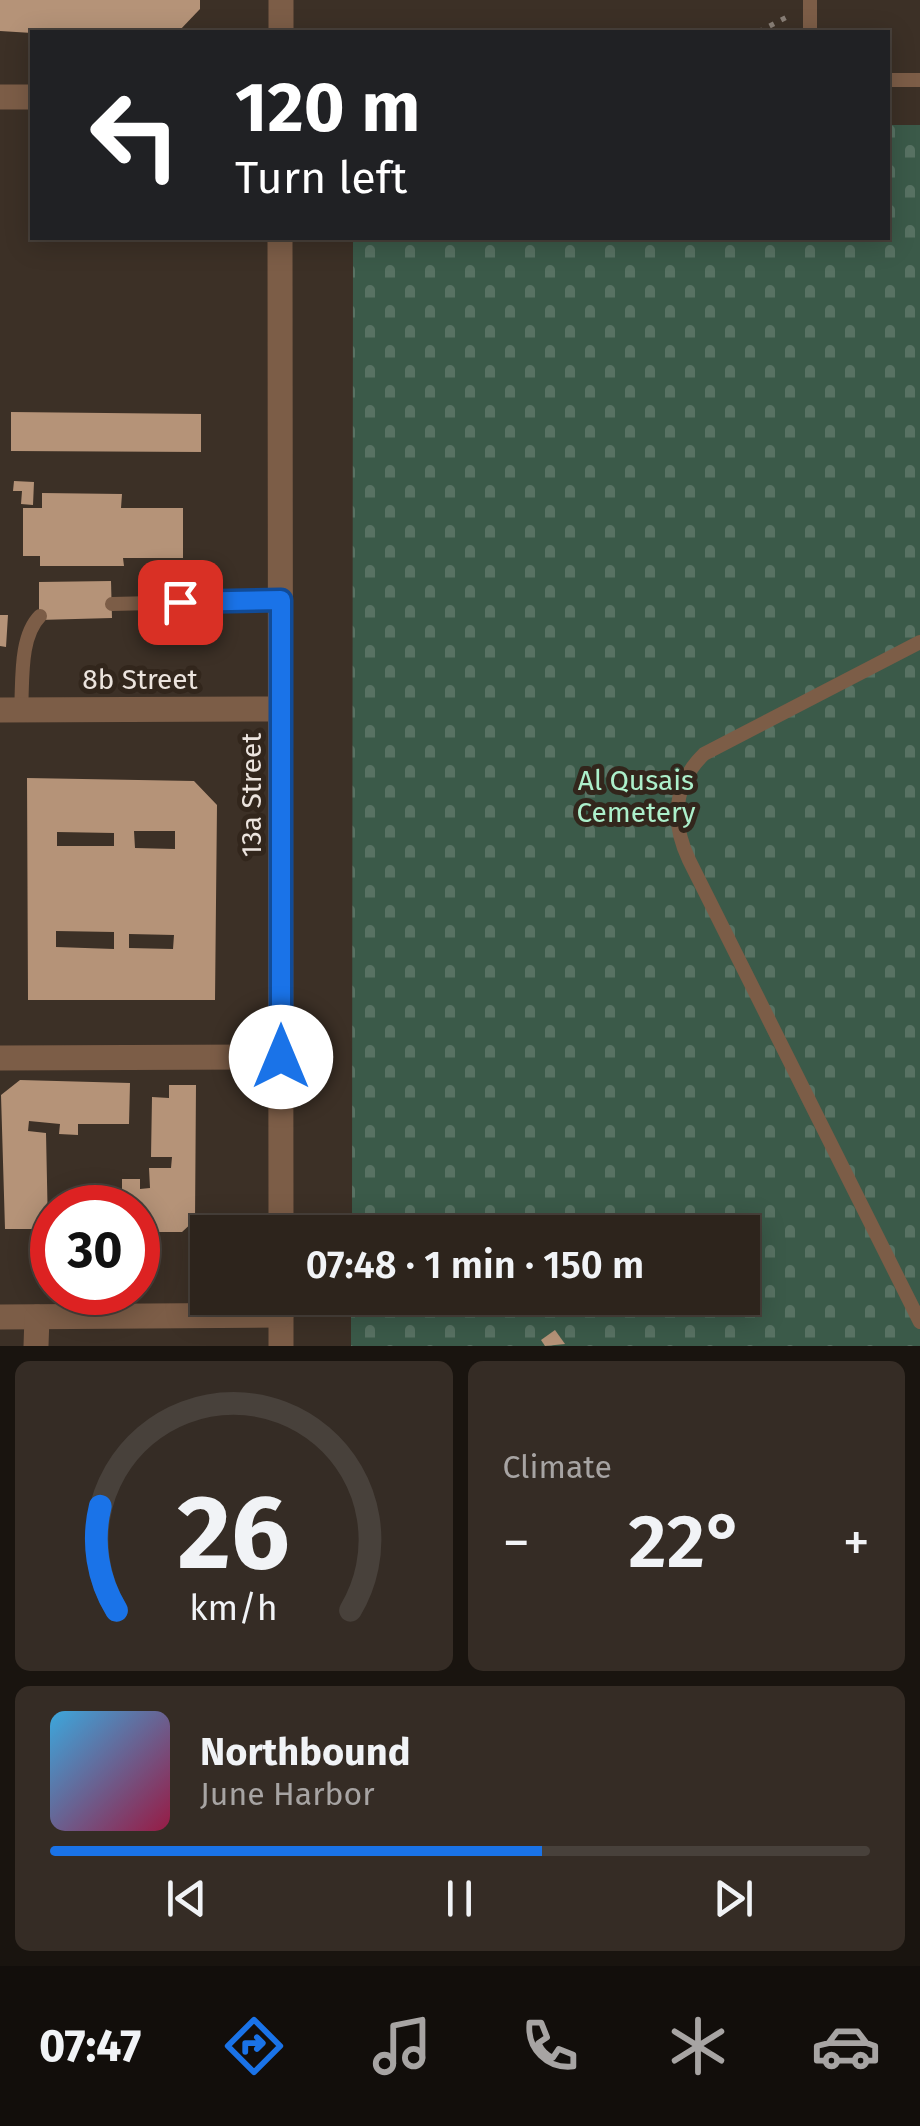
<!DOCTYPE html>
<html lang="en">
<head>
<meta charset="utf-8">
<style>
  body { margin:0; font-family:"Fira Sans",sans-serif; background:#352c25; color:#f1f3f6; height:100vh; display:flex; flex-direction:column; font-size:38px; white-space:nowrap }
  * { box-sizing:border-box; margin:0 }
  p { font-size:32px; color:#a7a4a3 }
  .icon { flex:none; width:55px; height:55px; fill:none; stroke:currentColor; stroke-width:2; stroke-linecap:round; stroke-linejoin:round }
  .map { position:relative; height:1346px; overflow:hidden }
  .drawer { display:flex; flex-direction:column; gap:15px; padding:15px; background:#19140f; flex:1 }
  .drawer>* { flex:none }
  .hud { position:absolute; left:30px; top:30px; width:860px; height:210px; border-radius:0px; box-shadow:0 5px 25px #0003,0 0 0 2px #48413b; background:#202124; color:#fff; overflow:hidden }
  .speed { position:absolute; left:30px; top:1185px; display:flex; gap:20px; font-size:50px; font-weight:700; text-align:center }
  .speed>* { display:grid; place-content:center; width:130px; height:130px; border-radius:50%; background:#2d241c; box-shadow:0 5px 25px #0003,0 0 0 2px #48413b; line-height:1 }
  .speed .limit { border:15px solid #d22; background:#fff; color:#111 }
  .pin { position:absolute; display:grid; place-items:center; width:85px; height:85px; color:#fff; margin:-42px; border-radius:20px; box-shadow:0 5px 15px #0006 }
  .me { position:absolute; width:110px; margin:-55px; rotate:0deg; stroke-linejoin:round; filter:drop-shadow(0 0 8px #0008) }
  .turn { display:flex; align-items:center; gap:35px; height:210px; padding:0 40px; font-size:45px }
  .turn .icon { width:130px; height:130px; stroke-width:2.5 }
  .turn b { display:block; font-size:70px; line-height:85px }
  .big { font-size:75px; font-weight:600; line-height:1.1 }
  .drawer .tile { flex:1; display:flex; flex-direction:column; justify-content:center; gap:15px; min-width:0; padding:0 35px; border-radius:15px; background:#352c25 }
  .drawer .dial { align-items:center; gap:0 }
  .dial svg { height:260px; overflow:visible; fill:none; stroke:#48413b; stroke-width:7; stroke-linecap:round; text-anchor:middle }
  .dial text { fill:#f1f3f6; stroke:none }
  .song { display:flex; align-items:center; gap:30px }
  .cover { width:120px; height:120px; border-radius:15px; background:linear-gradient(135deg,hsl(200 70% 55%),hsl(340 70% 35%)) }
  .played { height:10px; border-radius:5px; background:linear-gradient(90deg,#1a73e8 60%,#48413b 60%) }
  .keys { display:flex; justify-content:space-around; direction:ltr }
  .heat { display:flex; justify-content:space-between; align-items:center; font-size:55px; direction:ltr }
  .drawer .tiles { flex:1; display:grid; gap:15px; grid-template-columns:1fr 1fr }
  .tile:last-child { grid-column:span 2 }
  .trip { position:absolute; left:190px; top:1215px; width:570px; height:100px; border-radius:0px; background:#2d241c; box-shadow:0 5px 25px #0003,0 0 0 2px #48413b; font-weight:600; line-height:100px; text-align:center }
  .dock { display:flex; height:160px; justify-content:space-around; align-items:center; background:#120e0b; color:#a7a4a3 }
  .dock .icon { width:70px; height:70px }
  .dock .on { color:#1a73e8 }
  .dock b { font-size:45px; color:#f1f3f6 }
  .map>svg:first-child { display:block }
  .cemetery { fill:url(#cemetery-stones) }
  .building { fill:#b59378; fill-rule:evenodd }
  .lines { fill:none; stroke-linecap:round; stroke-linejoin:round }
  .path { stroke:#897f77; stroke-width:5; stroke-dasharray:5 8; stroke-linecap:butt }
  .lane { stroke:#7c5d47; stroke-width:14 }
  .street { stroke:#7c5d47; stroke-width:25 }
  .route-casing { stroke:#114b97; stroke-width:25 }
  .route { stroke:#1a73e8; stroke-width:18 }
  .labels { text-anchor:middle; stroke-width:10; stroke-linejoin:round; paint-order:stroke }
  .street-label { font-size:28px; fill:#ece4de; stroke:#32261c }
  .park-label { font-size:28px; fill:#acf0cb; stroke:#32261c }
</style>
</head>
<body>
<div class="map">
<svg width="920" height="1346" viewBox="0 0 920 1346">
  <defs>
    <pattern id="cemetery-stones" width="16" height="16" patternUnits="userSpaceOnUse" patternTransform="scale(2.5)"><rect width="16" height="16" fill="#3b5a49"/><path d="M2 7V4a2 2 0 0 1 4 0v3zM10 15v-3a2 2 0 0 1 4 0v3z" fill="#587263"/></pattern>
  </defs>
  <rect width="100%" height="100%" fill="#3c3026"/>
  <polygon class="cemetery" points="888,125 920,125 920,1346 351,1346 351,1298 742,1298 742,1232 352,1232 353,238 888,238"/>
  <g class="building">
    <polygon points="0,0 200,0 200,9 178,32 32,33 0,31"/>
    <polygon points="11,412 201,414 201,452 11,451"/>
    <polygon points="14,481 34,482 33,505 21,504 22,491 13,491"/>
    <polygon points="42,493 122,494 121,508 183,508 183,558 123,558 124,566 40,566 40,556 23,556 23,508 42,508"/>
    <polygon points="111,581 112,618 39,620 39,582"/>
    <polygon points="0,615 8,615 6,647 0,646"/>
    <path d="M27,778L194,781L217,805L215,1000H28ZM134,831H175V849L135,848ZM57,832L114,833V846H57ZM56,931L114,932V949L56,947ZM129,934L174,935L173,949L129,948Z"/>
    <polygon points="20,1080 130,1083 129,1124 78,1124 78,1135 59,1134 60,1124 29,1121 28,1131 46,1133 48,1229 5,1229 1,1095"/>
    <polygon points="169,1085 196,1085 195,1220 182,1232 138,1232 138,1208 71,1208 70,1191 122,1190 122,1179 140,1179 140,1189 150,1188 149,1168 171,1168 172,1157 151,1157 152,1097 169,1098"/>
    <polygon points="555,1330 565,1344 545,1346 541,1340"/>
  </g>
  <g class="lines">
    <polyline class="path" points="758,32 791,15"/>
    <g class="lane">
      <polyline points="810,32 810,0"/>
      <polyline points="888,80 920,80"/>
      <polyline points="112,604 281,600"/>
      <path d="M920,642L704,754C673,784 671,822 689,860L920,1322"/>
      <path d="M21,710C23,682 19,637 40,616"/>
    </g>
    <g class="street">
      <polyline points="281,32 281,0"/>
      <polyline points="0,97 32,97"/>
      <polyline points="280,238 281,1232"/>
      <polyline points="0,710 280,709"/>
      <polyline points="0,1058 281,1057"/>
      <polyline points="281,1301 281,1346"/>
      <polyline points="0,1317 281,1315"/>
      <polyline points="36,1346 37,1317"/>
    </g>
  </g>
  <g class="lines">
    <g class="route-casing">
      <polyline id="route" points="180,602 281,600 281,1057"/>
    </g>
    <use href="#route" class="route"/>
  </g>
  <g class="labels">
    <g class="street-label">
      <text x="140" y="689">8b Street</text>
      <text transform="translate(251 795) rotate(-90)" y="10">13a Street</text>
    </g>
    <g class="park-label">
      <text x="636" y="790">Al Qusais<tspan x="636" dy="32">Cemetery</tspan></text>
    </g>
  </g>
</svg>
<div class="speed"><div class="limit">30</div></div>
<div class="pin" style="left:180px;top:602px;background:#d93025"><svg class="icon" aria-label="arrive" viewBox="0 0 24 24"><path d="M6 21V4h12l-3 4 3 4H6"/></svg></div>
<svg class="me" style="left:281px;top:1057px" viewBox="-20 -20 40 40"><circle r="19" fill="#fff"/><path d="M0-13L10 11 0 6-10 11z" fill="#1a73e8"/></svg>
<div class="trip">07:48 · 1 min · 150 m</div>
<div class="hud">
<div class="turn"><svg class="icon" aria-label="left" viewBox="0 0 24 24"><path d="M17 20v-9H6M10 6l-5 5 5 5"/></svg><div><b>120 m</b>Turn left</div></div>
</div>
</div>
<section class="drawer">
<div class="tiles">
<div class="tile dial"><svg viewBox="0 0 100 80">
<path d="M14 69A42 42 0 1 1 86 69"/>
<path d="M14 69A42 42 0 0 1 9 37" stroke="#1a73e8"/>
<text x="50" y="56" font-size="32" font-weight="700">26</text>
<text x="50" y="72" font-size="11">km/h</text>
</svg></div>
<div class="tile"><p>Climate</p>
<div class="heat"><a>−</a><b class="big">22°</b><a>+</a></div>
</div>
<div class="tile">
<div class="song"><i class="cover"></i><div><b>Northbound</b><p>June Harbor</p></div></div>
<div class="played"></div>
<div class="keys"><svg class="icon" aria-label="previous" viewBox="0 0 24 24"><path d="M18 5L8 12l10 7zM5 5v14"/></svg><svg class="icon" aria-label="pause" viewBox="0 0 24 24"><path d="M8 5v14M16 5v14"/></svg><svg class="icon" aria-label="next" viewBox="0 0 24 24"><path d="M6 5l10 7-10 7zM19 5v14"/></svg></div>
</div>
</div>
</section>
<nav class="dock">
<b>07:47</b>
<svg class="icon on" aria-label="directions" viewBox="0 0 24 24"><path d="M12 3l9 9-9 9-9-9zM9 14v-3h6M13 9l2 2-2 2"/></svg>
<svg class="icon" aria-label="music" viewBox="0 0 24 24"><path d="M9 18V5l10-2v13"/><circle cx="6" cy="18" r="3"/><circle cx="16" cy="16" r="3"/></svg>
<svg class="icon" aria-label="phone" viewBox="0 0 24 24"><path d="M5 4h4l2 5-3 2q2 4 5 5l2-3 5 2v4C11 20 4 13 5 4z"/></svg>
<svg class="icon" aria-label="climate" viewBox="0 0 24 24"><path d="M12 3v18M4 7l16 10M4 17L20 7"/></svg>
<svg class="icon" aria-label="car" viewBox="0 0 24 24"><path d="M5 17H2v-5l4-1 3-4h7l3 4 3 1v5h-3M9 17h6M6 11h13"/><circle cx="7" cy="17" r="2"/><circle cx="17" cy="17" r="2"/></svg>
</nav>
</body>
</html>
